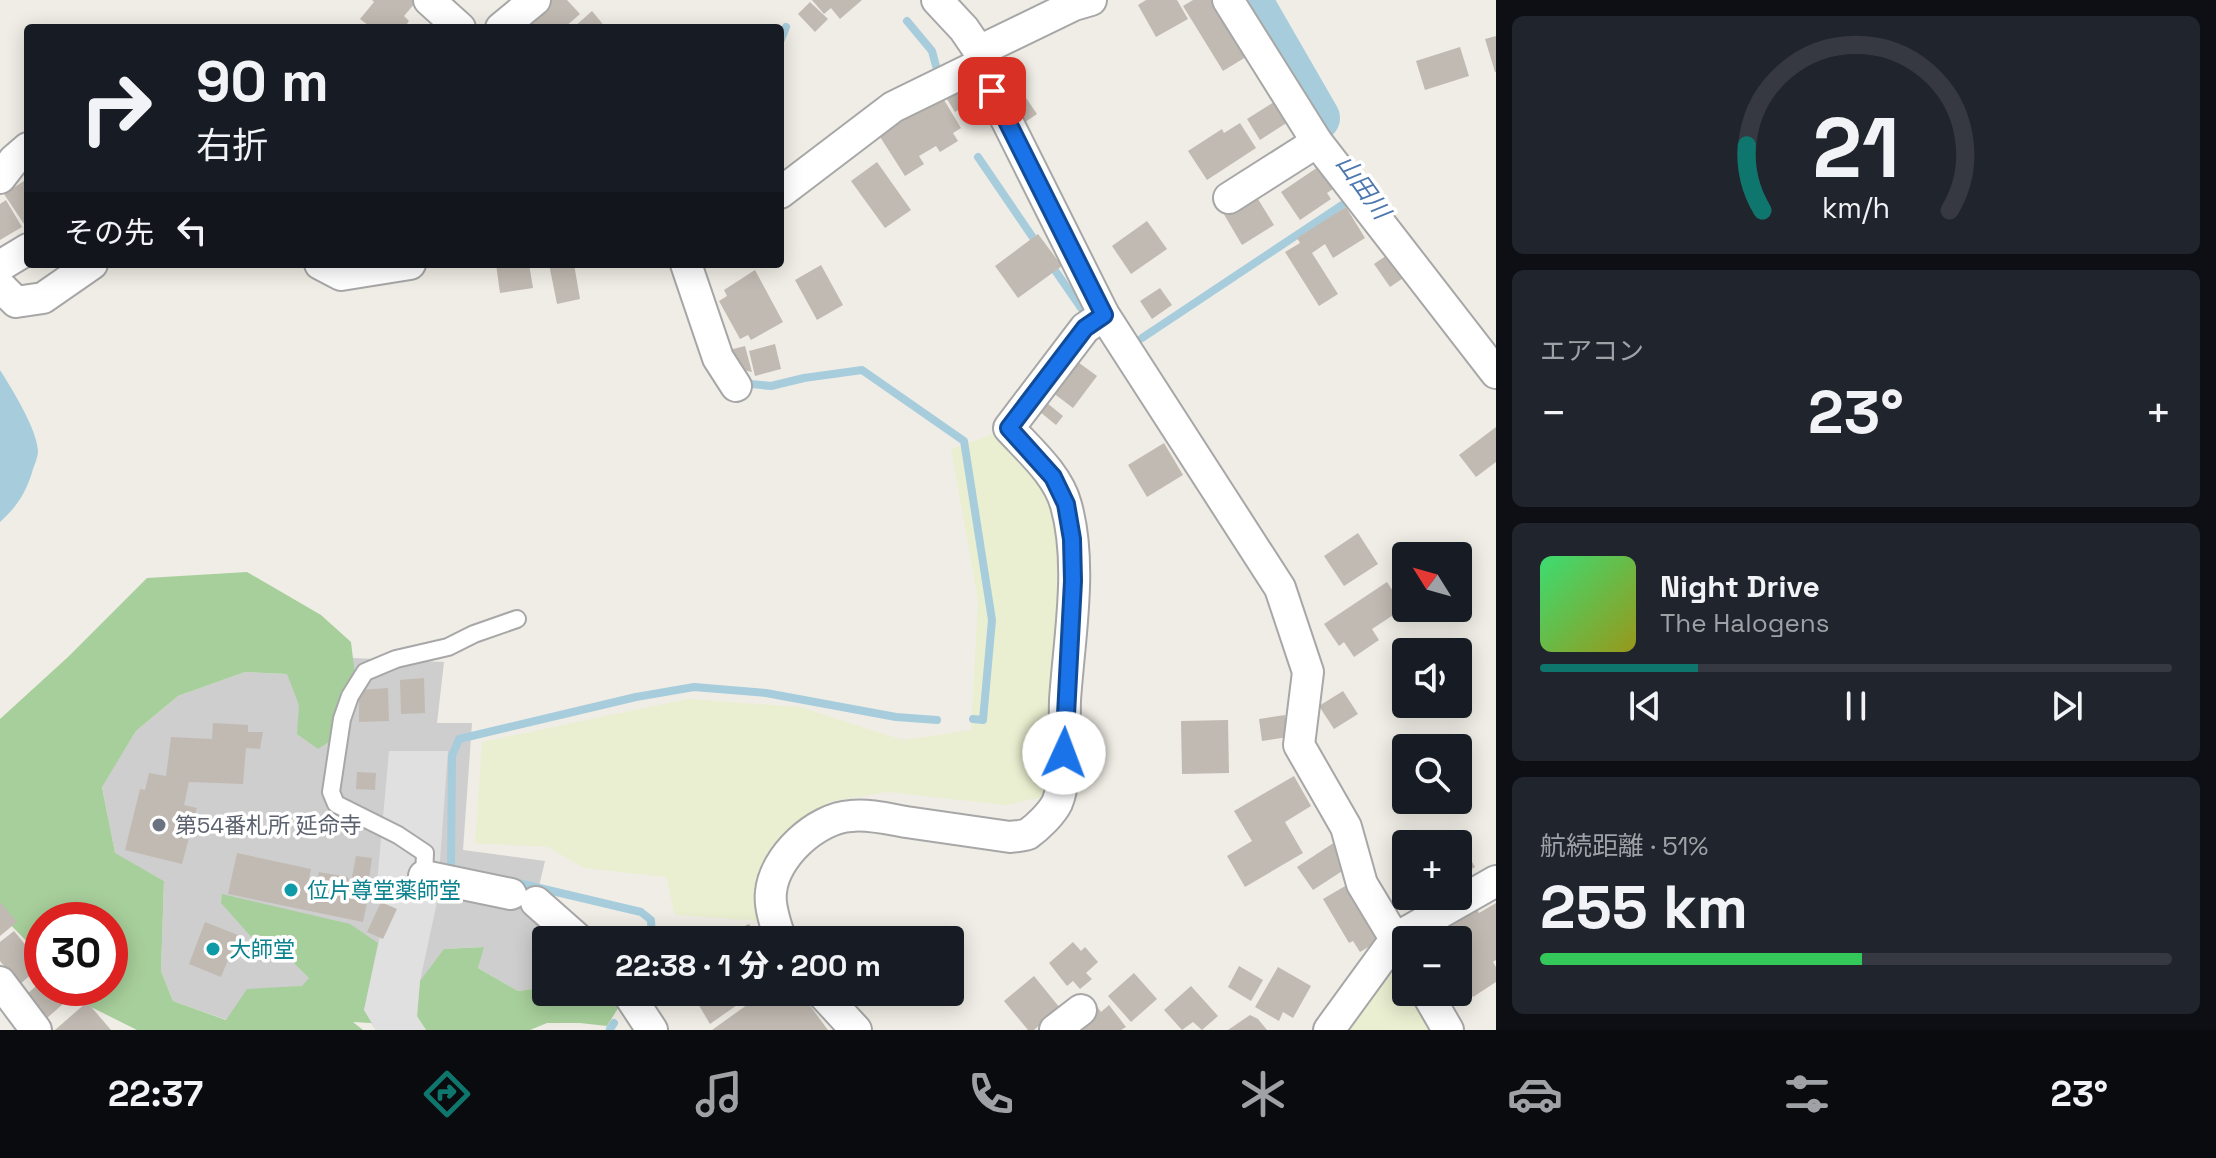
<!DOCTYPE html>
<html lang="ja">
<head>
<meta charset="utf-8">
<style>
  body { margin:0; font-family:"Space Grotesk","Noto Sans JP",sans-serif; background:#20242c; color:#f1f3f6; height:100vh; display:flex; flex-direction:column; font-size:30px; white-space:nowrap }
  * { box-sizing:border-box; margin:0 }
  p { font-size:26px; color:#9ea1a6 }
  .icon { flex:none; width:44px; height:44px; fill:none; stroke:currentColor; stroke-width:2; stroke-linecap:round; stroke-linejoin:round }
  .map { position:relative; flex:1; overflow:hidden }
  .drawer { display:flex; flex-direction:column; gap:16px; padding:16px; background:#0d0f14; width:720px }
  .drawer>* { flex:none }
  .hud { position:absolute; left:24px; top:24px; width:760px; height:244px; border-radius:8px; box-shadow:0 4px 20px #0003; background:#171b24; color:#f1f3f6; overflow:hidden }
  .needle { width:52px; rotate:307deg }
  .fabs { position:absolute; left:1392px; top:542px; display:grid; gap:16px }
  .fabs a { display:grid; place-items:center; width:80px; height:80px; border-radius:8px; background:#171b24; box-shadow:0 4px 20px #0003; font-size:40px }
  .speed { position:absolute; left:24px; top:902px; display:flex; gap:16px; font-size:40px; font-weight:700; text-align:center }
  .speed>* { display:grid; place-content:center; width:104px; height:104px; border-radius:50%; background:#171b24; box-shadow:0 4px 20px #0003; line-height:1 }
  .speed .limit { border:12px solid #d22; background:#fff; color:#111 }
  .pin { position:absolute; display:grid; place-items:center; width:68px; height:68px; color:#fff; margin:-34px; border-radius:16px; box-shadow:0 4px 12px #0006 }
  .me { position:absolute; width:88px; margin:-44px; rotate:2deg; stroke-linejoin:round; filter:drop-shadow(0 0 6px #0008) }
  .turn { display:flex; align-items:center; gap:28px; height:168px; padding:0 40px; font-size:36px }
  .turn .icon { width:104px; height:104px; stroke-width:2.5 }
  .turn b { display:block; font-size:56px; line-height:68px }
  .then { display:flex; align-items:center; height:76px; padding:0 40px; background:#0003; gap:16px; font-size:30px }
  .big { font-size:60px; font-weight:800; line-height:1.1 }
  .drawer .card { flex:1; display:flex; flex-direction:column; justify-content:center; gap:12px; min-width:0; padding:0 28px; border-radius:12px; background:#20242c }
  .drawer .dial { align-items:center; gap:0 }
  .dial svg { height:208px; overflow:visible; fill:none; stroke:#363941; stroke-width:7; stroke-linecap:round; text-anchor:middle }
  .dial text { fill:#f1f3f6; stroke:none }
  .song { display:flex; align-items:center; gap:24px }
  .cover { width:96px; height:96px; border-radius:12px; background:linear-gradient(135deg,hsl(140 70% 55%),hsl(60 70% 35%)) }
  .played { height:8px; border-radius:4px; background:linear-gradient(90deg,#0f766e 25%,#363941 25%) }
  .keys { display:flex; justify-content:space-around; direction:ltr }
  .heat { display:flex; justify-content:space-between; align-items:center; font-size:44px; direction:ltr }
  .charge { height:12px; border-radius:6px; background:linear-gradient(90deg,#34c759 51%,#363941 0) }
  .trip { position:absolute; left:532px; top:926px; width:432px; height:80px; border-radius:8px; background:#171b24; box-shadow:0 4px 20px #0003; font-weight:800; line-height:80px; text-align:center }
  .menu { display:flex; height:128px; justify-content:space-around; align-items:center; background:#090b0e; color:#9ea1a6 }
  .menu .icon { width:56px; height:56px }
  .menu .current { color:#0f766e }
  .menu b { font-size:36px; color:#f1f3f6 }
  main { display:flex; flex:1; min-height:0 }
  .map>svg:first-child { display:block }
  .religious { fill:#cecece }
  .farmland { fill:#eaefd1 }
  .forest { fill:#a7cf9b }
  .parking { fill:#e0e0e0 }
  .water { fill:#a7cddd }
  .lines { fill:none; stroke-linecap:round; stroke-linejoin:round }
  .stream { stroke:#a7cddd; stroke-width:8 }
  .river { stroke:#a7cddd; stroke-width:46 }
  .building { fill:#c1bab2 }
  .service-casing { stroke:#a7a7a7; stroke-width:20 }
  .minor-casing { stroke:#a7a7a7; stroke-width:34 }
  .service { stroke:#fff; stroke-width:16 }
  .minor { stroke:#fff; stroke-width:30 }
  .route-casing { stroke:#114b97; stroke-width:20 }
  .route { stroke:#1a73e8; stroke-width:14 }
  .worship-dot { fill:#6b7280; stroke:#fff; stroke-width:3 }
  .culture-dot { fill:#0f9aa8; stroke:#fff; stroke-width:3 }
  .labels { text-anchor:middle; stroke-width:7; stroke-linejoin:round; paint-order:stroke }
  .worship-label { font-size:22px; fill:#5b616d; stroke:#fff; text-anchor:start }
  .culture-label { font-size:22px; fill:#0d838f; stroke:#fff; text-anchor:start }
  .water-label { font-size:24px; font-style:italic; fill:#4c77af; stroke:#fff }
</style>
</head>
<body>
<main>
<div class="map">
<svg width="1496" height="1030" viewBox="0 0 1496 1030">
  <rect width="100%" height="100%" fill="#f0ede6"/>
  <polygon class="religious" points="353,658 444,662 437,723 472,723 463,850 545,861 532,916 548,940 546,940 546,987 518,991 478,968 483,947 444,949 417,1016 426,1030 376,1030 371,1023 351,1021 227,1020 173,1001 161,971 164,881 115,854 102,786 136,731 178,696 245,672 287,674"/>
  <g class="farmland">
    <polygon points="996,433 1044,485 1065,540 1049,796 1005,805 887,792 829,802 782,850 761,921 675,915 666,877 584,868 548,847 475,843 482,742 687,699 800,707 903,740 971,730 978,600 951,449"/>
    <polygon points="1401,962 1406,970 1406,992 1418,992 1438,1030 1347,1030"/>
  </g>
  <g class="forest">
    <polygon points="247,572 321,615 351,642 357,692 346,731 318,749 297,734 299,705 287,674 245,672 178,696 136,731 102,787 115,853 164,881 161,971 173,1001 226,1020 247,989 302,986 309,978 290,959 254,954 254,940 221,903 222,894 350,924 378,943 364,1010 372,1023 353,1022 363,1030 137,1030 89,1006 72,988 110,988 110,920 42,920 42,957 0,914 0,719 68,657 147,578"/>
    <polygon points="484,947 478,968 518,991 546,987 546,992 628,992 607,1026 580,1023 547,1023 530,1030 426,1030 417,1017 420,981 444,949"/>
  </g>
  <polygon class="parking" points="389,751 448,751 437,902 420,981 417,1016 426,1030 376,1030 364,1010 385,913 385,897 377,883"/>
  <path class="water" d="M0,370C12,389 37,429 38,451C38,456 35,464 33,469C27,491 17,507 0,522Z"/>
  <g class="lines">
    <g class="stream">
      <polyline points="907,21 932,51 936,66"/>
      <polyline points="780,42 786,27"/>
      <polyline points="978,157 1038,245"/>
      <polyline points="1050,263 1088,318"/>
      <polyline points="1142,338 1342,205"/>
      <polyline points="740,383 771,386 804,378 862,370 964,441 992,620 983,720 973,719"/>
      <polyline points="458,870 451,868 452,756 459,739 636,697 694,687 766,693 896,717 937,720"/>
      <polyline points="514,882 641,912 651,920 652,940"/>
      <polyline points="610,1029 614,1023"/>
    </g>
    <polyline class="river" points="1249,0 1317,118"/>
  </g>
  <g class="building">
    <polygon points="372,0 413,0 416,2 404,16 409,21 404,28 372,28 360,19 374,2"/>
    <polygon points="547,0 567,0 580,14 564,28 531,28 521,17"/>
    <polygon points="812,0 862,0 840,19 831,8 824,14"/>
    <polygon points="1146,0 1177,0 1188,19 1156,37 1138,5"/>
    <polygon points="1193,0 1223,0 1254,52 1223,71 1183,6"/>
    <polygon points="810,2 828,19 815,32 798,14"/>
    <polygon points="592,11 606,28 573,28"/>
    <polygon points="1496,36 1496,72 1495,72 1485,39"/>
    <polygon points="1460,47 1469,76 1425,90 1416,61"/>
    <polygon points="961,79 974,99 955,112 942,91"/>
    <polygon points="1024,95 1037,114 1022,124 1009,104"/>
    <polygon points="932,97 937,104 944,100 961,128 953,133 958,141 940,152 936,146 919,156 924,164 905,176 877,132"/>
    <polygon points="1282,97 1296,117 1260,140 1247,119"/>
    <polygon points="1240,123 1256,148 1207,180 1188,151 1222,129 1224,133"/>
    <polygon points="877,162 911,210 885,228 851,181"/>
    <polygon points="28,163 28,230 4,194 27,179 20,168"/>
    <polygon points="1324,163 1339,185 1327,193 1331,199 1300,220 1281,192"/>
    <polygon points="1253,191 1274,225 1242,245 1222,211"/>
    <polygon points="6,200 22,227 0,240 0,204"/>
    <polygon points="1346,207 1365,238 1333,258 1325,244 1312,253 1338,294 1319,306 1285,252 1300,243 1297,238"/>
    <polygon points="1147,221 1167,249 1131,274 1112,246"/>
    <polygon points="1038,234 1062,266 1018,298 995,266"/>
    <polygon points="1396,249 1412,272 1390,287 1374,264"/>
    <polygon points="496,264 529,264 533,288 500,293"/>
    <polygon points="549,264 574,264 580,299 557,304"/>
    <polygon points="821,265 843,305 817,320 795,280"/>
    <polygon points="755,270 783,322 751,340 748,335 740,339 719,301 727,296 724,290"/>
    <polygon points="1160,288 1172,305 1152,319 1140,301"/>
    <polygon points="775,344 781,369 755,376 749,351"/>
    <polygon points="745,346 752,372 734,368 729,350"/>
    <polygon points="1071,357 1097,376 1073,408 1048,389"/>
    <polygon points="1041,398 1063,416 1056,425 1034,407"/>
    <polygon points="1496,427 1496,462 1476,477 1459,455"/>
    <polygon points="1164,443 1183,475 1147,497 1128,465"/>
    <polygon points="1358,533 1378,564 1344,586 1324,556"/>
    <polygon points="1406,573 1406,601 1393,583"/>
    <polygon points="1387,582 1404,608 1372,629 1379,640 1354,657 1344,642 1339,646 1324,624"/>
    <polygon points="424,678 425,713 401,714 400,680"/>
    <polygon points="388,688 389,721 359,722 359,690"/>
    <polygon points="1343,691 1358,714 1334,729 1319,706"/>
    <polygon points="1285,715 1288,737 1262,741 1259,719"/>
    <polygon points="1228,720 1229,773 1182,774 1181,721"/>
    <polygon points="213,723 248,725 248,732 263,732 260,749 246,748 243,784 189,782 184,805 197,808 182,864 125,850 140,789 145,790 149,773 166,776 171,737 212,739"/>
    <polygon points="357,772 376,773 375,790 356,789"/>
    <polygon points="1294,776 1311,806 1285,822 1303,853 1245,887 1227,856 1252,841 1234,811"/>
    <polygon points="1455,832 1475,867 1458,877 1458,844 1434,844"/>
    <polygon points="1338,840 1353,864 1313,890 1297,867"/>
    <polygon points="237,853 311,869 309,879 317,880 319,872 347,877 354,886 352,895 368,898 363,922 228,894"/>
    <polygon points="356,856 372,858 369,879 352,877"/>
    <polygon points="1357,879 1379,941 1360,952 1353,941 1349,943 1323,899"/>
    <polygon points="0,902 17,922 0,936"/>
    <polygon points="381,902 397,909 383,939 367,932"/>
    <polygon points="1496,903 1496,960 1493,962 1496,967 1496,982 1473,997 1458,972 1458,940 1438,940 1433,932 1475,907 1479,913"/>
    <polygon points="205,922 238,935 221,977 189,964"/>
    <polygon points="749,924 761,940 714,940"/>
    <polygon points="14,931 42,965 19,985 0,961 0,942"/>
    <polygon points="1073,942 1081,951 1085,947 1098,962 1086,973 1092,979 1080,989 1073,981 1067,986 1049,963"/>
    <polygon points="1239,966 1263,980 1251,1001 1228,987"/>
    <polygon points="1278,967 1311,986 1293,1018 1283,1012 1279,1021 1255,1007"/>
    <polygon points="1134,973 1157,999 1131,1022 1108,996"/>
    <polygon points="1034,976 1060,1008 1034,1030 1028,1030 1004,1001"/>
    <polygon points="42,981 42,988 66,988 72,996 47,1018 27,994"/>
    <polygon points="1191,986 1218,1016 1202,1030 1193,1022 1182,1030 1164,1010"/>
    <polygon points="691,992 737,992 731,996 737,1005 710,1024"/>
    <polygon points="765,992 800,992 828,1030 712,1030"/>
    <polygon points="87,1002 111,1030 55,1030"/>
    <polygon points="1096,1005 1101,1012 1109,1005 1126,1027 1121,1030 1084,1030 1077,1020"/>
    <polygon points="1250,1015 1258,1019 1267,1030 1228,1030"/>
  </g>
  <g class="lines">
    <g class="service-casing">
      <polyline id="service" points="424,876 425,853 398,835 336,804 331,792 342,719 350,696 365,672 396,659 448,647 474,634 517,619"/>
    </g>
    <g class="minor-casing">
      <g id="minor">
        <polyline points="429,0 460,28"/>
        <polyline points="937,0 964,29 979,51 992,91 1104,315 1280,588 1308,672 1299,745 1346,827 1362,884 1406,957"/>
        <polyline points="1228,0 1317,142 1496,373"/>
        <polyline points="501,28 535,0"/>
        <polyline points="979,51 1074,5 1091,0"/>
        <polyline points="0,178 14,160 28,148"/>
        <polyline points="780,193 893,107 983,63"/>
        <polyline points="1229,198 1317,142"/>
        <polyline points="320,264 341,275 410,264"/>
        <polyline points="686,264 718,358 736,386"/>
        <polyline points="0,266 28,249"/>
        <polyline points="0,286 16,302 43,298 92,264"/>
        <polyline points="424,876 511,894"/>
        <polyline points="536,902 579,940"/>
        <path d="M781,940C776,926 769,907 771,892C774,857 816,818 851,816C868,814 889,819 906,822C941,827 976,832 1010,837C1016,836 1023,836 1028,834C1038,827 1052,813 1057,803C1068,777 1064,728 1065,700C1069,639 1083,565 1066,505C1058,475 1030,451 1009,428L1085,328L1104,315"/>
        <polyline points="0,982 36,1030"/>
        <polyline points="627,992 652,1030"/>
        <polyline points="821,992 856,1030"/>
        <polyline points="1426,992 1448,1030"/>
        <polyline points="1055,1030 1081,1010"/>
        <polyline points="1329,1030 1396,938 1496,881"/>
      </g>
    </g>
    <use href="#service" class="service"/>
    <use href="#minor" class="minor"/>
  </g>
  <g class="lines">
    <g class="route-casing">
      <polyline id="route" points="992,91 1104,315 1085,328 1009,428 1053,477 1066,504 1072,539 1073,581 1064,753"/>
    </g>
    <use href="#route" class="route"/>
  </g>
  <circle class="worship-dot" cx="159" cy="825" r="8"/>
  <g class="culture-dot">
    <circle cx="291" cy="890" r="8"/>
    <circle cx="213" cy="949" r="8"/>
  </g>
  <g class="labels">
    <g class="worship-label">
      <text x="175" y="833">第54番札所 延命寺</text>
    </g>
    <g class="culture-label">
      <text x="307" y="898">位片尊堂薬師堂</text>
      <text x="229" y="957">大師堂</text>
    </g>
    <g class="water-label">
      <text transform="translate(1363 187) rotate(54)" y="8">山田川</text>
    </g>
  </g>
</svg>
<div class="fabs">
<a><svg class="needle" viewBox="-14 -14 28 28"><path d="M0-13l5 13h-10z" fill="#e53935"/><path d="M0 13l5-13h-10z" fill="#9ea1a6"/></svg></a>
<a><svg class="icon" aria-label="sound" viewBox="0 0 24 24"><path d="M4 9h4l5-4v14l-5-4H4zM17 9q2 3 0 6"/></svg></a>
<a><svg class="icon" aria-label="search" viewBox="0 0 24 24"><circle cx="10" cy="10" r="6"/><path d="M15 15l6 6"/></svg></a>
<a>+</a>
<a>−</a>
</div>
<div class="speed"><div class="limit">30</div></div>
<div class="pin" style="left:992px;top:91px;background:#d93025"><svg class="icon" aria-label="arrive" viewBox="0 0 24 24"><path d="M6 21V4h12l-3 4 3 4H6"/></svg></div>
<svg class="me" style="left:1064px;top:753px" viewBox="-20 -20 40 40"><circle r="19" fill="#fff"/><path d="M0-13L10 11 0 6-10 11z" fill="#1a73e8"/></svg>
<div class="trip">22:38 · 1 分 · 200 m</div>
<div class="hud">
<div class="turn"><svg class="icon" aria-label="right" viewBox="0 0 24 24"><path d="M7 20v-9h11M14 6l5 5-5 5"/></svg><div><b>90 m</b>右折</div></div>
<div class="then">その先<svg class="icon" aria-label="left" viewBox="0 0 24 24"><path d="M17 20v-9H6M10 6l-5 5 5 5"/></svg></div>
</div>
</div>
<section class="drawer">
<div class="card dial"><svg viewBox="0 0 100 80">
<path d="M14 69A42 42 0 1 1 86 69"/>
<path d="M14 69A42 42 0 0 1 8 44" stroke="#0f766e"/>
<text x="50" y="56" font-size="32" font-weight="700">21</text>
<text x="50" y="72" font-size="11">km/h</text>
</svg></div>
<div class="card"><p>エアコン</p>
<div class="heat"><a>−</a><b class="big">23°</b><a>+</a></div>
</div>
<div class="card">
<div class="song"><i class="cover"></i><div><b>Night Drive</b><p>The Halogens</p></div></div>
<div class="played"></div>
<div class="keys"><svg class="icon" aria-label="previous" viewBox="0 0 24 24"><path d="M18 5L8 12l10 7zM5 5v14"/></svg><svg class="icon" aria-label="pause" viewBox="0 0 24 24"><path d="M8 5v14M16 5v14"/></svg><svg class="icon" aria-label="next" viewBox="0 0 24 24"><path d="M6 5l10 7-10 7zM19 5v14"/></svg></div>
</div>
<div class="card"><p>航続距離 · 51%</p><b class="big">255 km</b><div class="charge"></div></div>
</section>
</main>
<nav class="menu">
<b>22:37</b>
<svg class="icon current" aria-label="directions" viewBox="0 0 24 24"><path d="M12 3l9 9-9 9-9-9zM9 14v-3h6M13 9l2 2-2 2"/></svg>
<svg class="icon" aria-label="music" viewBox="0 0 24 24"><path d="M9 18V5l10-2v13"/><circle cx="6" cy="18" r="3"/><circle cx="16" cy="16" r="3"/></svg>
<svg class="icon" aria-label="phone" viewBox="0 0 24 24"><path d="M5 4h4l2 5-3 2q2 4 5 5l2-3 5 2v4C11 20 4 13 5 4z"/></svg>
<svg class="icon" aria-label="climate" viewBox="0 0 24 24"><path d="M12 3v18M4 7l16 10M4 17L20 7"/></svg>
<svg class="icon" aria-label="car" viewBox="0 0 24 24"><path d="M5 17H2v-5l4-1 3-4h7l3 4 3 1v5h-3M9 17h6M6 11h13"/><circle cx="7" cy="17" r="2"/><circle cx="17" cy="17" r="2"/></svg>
<svg class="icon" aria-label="filters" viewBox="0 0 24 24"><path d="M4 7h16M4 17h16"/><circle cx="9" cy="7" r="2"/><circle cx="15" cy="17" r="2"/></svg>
<b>23°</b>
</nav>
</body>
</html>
